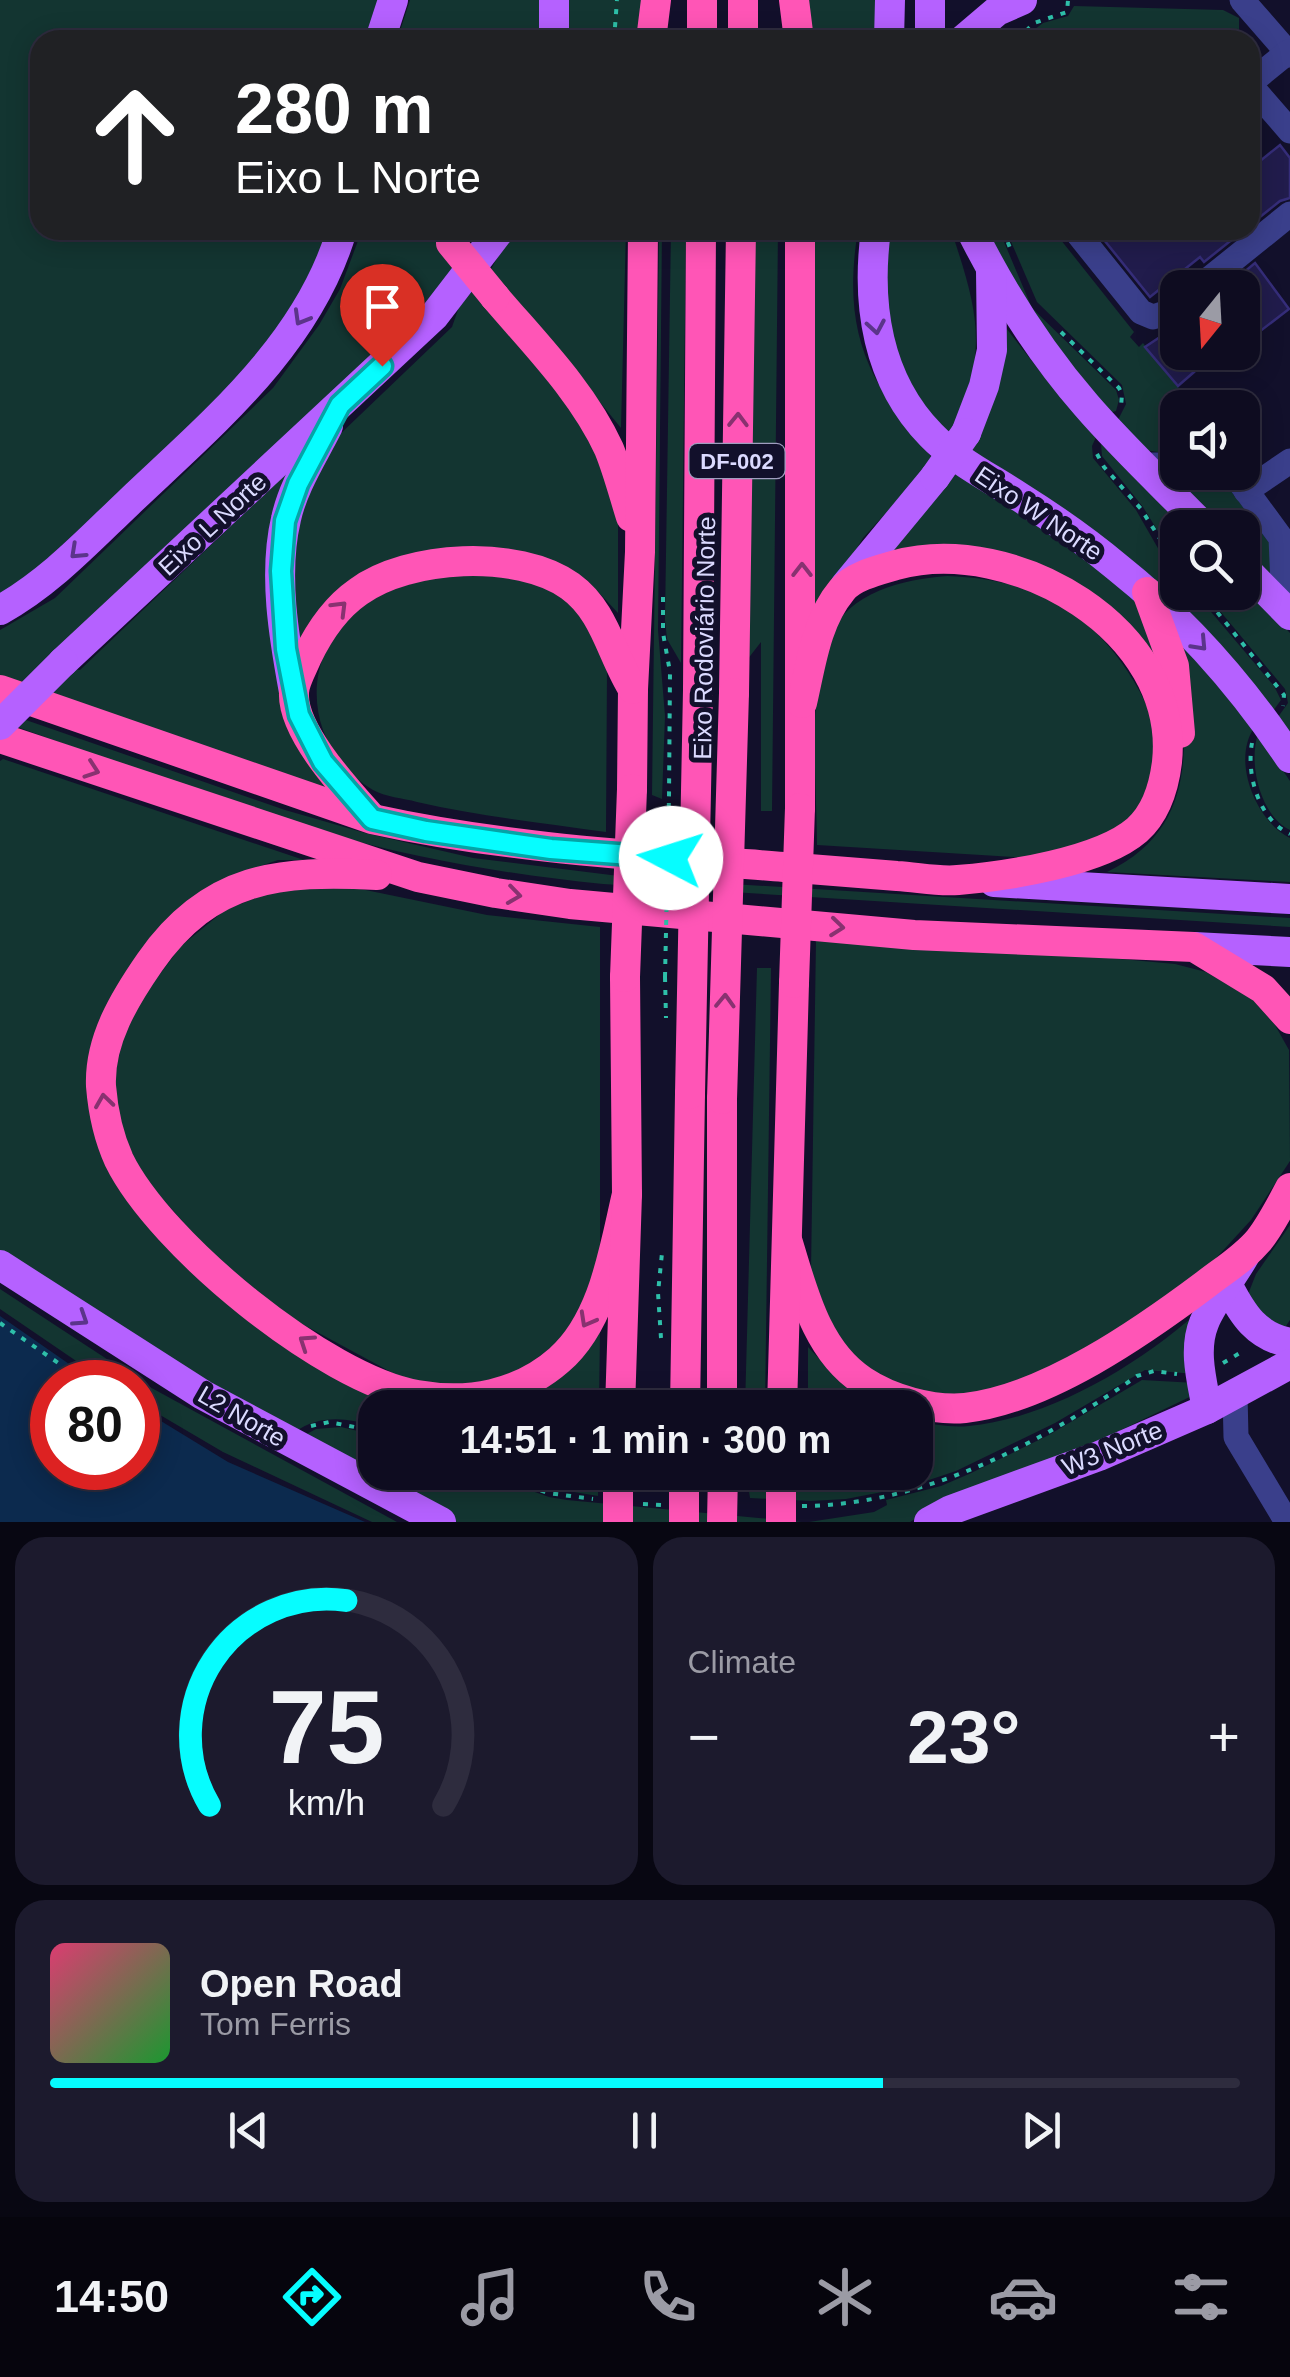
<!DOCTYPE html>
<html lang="en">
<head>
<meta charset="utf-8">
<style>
  body { margin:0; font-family:Arial,sans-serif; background:#1c1a2d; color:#f1f3f6; height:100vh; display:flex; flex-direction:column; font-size:38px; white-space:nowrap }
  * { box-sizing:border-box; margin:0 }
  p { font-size:32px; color:#9b9ba5 }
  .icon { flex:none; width:55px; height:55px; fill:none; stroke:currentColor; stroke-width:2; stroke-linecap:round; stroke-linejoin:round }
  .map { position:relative; height:1522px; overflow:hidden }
  .drawer { display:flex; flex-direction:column; gap:15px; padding:15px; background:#080712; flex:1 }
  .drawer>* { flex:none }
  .guide { position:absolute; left:30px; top:30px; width:1230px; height:210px; border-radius:30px; box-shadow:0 5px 25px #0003,0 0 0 2px #2e2c3e; background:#202124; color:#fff; overflow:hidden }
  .needle { width:65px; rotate:198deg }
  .fabs { position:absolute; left:1160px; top:270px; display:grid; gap:20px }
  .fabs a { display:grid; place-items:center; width:100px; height:100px; border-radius:20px; background:#0e0c20; box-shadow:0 5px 25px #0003,0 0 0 2px #2e2c3e; font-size:50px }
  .speed { position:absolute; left:30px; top:1360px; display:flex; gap:20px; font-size:50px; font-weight:700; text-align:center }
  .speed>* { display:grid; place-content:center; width:130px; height:130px; border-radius:50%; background:#0e0c20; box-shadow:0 5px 25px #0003,0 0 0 2px #2e2c3e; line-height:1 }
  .speed .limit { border:15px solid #d22; background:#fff; color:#111 }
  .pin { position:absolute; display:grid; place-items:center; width:85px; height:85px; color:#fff; margin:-102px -42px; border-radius:50% 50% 50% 0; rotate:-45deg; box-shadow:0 0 10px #0007 }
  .pin .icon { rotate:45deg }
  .me { position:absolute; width:110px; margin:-55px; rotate:275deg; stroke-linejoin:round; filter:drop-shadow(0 0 8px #0008) }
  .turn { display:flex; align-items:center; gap:35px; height:210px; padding:0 40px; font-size:45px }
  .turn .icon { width:130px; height:130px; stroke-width:2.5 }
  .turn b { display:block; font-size:70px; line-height:85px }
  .big { font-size:75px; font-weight:800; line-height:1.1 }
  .drawer .tile { flex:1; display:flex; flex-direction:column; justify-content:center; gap:15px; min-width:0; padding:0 35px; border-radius:30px; background:#1c1a2d }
  .drawer .dial { align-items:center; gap:0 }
  .dial svg { height:260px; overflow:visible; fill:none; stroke:#2e2c3e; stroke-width:7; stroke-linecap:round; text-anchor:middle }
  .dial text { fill:#f1f3f6; stroke:none }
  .song { display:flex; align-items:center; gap:30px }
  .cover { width:120px; height:120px; border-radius:15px; background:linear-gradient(135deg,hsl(340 70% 55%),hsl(130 70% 35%)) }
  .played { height:10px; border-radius:5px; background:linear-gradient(90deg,#06fdff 70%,#2e2c3e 70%) }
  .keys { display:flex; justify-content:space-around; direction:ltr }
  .heat { display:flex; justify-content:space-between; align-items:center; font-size:55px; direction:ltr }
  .drawer .tiles { flex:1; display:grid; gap:15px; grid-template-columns:1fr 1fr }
  .tile:last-child { grid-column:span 2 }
  .trip { position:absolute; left:358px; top:1390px; width:575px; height:100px; border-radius:30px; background:#0e0c20; box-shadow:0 5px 25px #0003,0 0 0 2px #2e2c3e; font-weight:800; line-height:100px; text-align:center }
  .menu { display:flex; height:160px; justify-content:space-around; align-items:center; background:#06050d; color:#9b9ba5 }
  .menu .icon { width:70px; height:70px }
  .menu .on { color:#06fdff }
  .menu b { font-size:45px; color:#f1f3f6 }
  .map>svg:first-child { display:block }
  .green { fill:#133531 }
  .water { fill:#0c2a4e }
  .building { fill:#211c4c; stroke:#352d79; stroke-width:2.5 }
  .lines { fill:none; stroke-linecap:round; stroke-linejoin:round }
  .path { stroke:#2ebfa9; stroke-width:4; stroke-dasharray:5 8; stroke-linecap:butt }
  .minor { stroke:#3a3f8b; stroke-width:25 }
  .major { stroke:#b561ff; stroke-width:30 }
  .highway { stroke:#ff55b6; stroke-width:30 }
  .path-bridge { stroke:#2ebfa9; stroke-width:4; stroke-dasharray:5 8; stroke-linecap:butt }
  .major-bridge { stroke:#b561ff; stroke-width:30 }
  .highway-bridge { stroke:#ff55b6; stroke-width:30 }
  .oneway { stroke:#5b348a }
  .oneway2 { stroke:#883270 }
  .route-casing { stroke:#04a4a6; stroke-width:25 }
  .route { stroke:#06fdff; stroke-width:18 }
  .labels { text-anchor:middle; stroke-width:10; stroke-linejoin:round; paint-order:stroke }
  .shield { fill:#12102b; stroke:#9f9dbf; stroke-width:2.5 }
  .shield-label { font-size:22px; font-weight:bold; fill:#dbdaff }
  .street-label { font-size:25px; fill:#dbdaff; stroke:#12102b }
</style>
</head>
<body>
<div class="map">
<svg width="1290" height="1522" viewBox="0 0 1290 1522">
  <rect width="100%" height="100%" fill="#12102b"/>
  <g class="green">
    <polygon points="0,0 381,0 370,40 40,40 40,230 334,230 314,279 248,374 0,602"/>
    <polygon points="410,0 541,0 540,40 397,40"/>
    <polygon points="568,0 642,0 636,40 567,40"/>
    <polygon points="805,0 878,0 877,40 810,40"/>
    <polygon points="1074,6 1223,10 1239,18 1239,37 1235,40 1021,40 1043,23 1068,16"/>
    <polygon points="362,230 425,230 455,264 447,285 53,666 80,670 298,462 277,580 331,790 0,676 0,630 55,598 273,388 319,325 340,289"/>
    <polygon points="513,230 626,230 621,428 504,285 579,412 618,512 618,613 587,580 555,561 439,549 300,649 291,560 296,505 336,438 452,327 459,307 491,269"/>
    <polygon points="659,230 662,230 658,630 665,716 662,799 652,795"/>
    <polygon points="671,230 686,230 681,663 667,639 665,620"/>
    <polygon points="752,230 778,230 772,811 761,811 761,642 747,660"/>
    <path d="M813,230H858C841,334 869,384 934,460L863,538L807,631Z"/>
    <path d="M886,230H951C979,313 989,353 951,436L926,412L901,373L879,279Z"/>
    <path d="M983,230H999L1032,308L1116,390L1119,400L1116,411L1109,413C1056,359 1011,301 983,230Z"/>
    <polygon points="1006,230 1053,230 1134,332 1130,337 1139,347 1143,343 1189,401 1186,407 1178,408 1177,455 1144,450 1118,420 1126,404 1122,385 1037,302"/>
    <polygon points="1003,324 1049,383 1097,435 1092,446 1093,458 1136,510 1159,550 1177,572 1178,592 1195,593 1274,686 1281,700 1273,711 971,449"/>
    <polygon points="1101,444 1187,527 1178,528 1177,562 1143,507 1102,456"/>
    <polygon points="957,473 1065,543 1133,598 1166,672 1080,586 876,564"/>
    <polygon points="1201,473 1226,484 1270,544 1276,582 1243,548 1242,528 1222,527 1169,474"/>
    <path d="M481,571L543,583L588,616L607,671L606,832C543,823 479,816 417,802C403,798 385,797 373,790C306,750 296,659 358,610C391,583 440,576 481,571Z"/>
    <path d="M947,576C1036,579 1097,613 1140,692C1153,717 1165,751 1155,779C1148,799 1129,820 1118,837L1030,858L817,845C817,790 807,686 829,637C848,592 904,579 947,576Z"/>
    <polygon points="1243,584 1290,633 1290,737 1278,717 1288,703 1285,689 1205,593 1242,592"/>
    <path d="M1176,637L1254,728C1231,762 1257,822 1290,838V882L1107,872C1207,824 1184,729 1176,637Z"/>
    <path d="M0,711L285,810L365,833L473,858L635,878L1290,918V927L603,884C511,875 421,859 332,835C220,804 110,759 0,721Z"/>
    <path d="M1258,734L1290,781V830C1260,816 1248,763 1258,734Z"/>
    <path d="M3,759L304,860H278L231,876L97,1032L138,1209L411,1407L375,1408V1426C347,1418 320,1414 295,1432L256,1411L0,1250V761Z"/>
    <polygon points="346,886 487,915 600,927 600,1256 570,1334 508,1379 451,1389 402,1378 291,1318 210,1252 151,1186 130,1153 121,1129 114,1077 126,1027 139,1002 181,946 225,910 279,889"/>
    <polygon points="816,941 1110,958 1175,964 1206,972 1252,999 1275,1025 1289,1050 1290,1161 1251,1220 1196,1280 1029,1383 938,1400 872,1372 837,1339 811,1271"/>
    <polygon points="757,968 771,968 765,1407 745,1408"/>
    <polygon points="1290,1225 1290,1320 1282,1332 1245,1302 1256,1274"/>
    <polygon points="0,1289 148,1386 397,1522 372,1522 223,1452 138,1402 138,1382 107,1382 0,1309"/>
    <path d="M1206,1305L1196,1374L1145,1370L1055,1423L956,1471L908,1487L846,1499L811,1501L750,1498L746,1473L915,1472V1421C933,1424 951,1428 969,1426C1053,1418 1145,1361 1206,1305Z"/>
    <path d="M600,1332L599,1407L505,1408C549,1388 572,1373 600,1332Z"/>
    <polygon points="808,1347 850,1391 875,1407 808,1408"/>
    <polygon points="1142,1380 1196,1383 1198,1393 1069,1455 948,1498 910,1522 809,1522 874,1512 887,1505 886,1500 941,1486 969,1474 1047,1436"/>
    <polygon points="341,1427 375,1435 375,1472 481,1473 549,1497 567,1500 802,1522 443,1522 303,1436 316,1429"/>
    <polygon points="504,1473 598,1473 598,1496 550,1488"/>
  </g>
  <polygon class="water" points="0,1316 95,1382 52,1382 52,1468 138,1468 138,1407 228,1462 365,1522 0,1522"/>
  <g class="building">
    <polygon points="1280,145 1290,158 1290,198 1280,201 1250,225 1250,169"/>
    <polygon points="1096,230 1244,230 1204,262 1200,257 1150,297"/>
    <polygon points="1255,263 1289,309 1242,345 1242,288 1225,288"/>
    <polygon points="1178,325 1178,353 1194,372 1178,386 1145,347"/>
  </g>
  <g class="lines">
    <g class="path">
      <polyline points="614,40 617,0"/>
      <polyline points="1017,40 1034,23 1067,12 1068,0"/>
      <polyline points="1003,230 1012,253"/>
      <polyline points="1061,332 1119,388 1122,394 1121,407"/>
      <polyline points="1097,454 1104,467 1141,509 1178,567"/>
      <polyline points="1201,592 1284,695 1283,706"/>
      <polyline points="663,597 663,633 670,672 669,797"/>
      <path d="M1252,743C1246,775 1259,820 1290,834"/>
      <polyline points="665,977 666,1018"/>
      <polyline points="0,1323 86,1382"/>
      <polyline points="661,1338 658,1293 662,1253"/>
      <polyline points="1223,1363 1245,1350"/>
      <polyline points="311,1426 329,1422 375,1431"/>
      <polyline points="492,1472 548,1493 593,1499"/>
      <polyline points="643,1504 663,1505"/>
      <path d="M802,1506C924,1505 1040,1444 1137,1376L1154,1371L1177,1374"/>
    </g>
    <g class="minor">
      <polyline points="1242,0 1290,55"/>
      <polyline points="1250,83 1288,52"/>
      <polyline points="1250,85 1290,131"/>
      <polyline points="1075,230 1141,312 1153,317 1168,312 1178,304"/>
      <polyline points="1198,288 1290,214"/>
      <polyline points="1144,465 1178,465"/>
      <polyline points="1230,472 1234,474 1281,538 1284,609"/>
      <polyline points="1246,491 1290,461"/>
      <polyline points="1235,1394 1236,1437 1287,1522"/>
    </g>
    <g class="major">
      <polyline points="930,0 930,40"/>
      <polyline points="380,40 393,0"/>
      <polyline points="554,40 554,0"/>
      <polyline points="889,40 890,0"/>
      <polyline points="963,40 997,11 1022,0"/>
      <path d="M876,230C866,304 877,380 931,435C956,461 989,477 1018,496C1053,518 1086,541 1117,567C1185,621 1242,686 1290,758"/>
      <path d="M971,230C1002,292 1040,352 1086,405C1123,448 1165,487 1205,528"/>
      <polyline points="966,433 984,386 992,350 991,271"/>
      <polyline points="1242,566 1290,615"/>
      <polyline points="845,586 935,477"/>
      <path d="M0,610C49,583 88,541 128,503C212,423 308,345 342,230"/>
      <polyline points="63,662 434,316 500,230"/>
      <path d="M294,692C284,638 273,574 286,519C293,486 313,456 328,426"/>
      <polyline points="994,882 1290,899"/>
      <polyline points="1194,947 1290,952"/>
      <polyline points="0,1265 203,1395 441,1522"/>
      <path d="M1228,1286C1243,1315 1256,1336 1290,1343"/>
      <path d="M1207,1409C1202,1381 1193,1350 1204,1323C1211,1304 1234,1275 1245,1255"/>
      <polyline points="929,1522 951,1510 1099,1456 1207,1409 1290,1364"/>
    </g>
    <g class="highway">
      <polyline points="794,0 799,40"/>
      <polyline points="651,40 656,0"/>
      <polyline points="702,40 702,0"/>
      <polyline points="743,40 743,0"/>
      <polyline points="800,230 800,808"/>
      <path d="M495,297C535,344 583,392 609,449C618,471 624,495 631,517"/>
      <polyline points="1147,592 1174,666 1180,733"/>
      <path d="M0,690L372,819C508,849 646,856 784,867C822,870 860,873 897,876C917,877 938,882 958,880C1007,876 1100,862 1137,830C1156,813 1164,787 1167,762C1181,630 1013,533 896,565C879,570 853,576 842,590C816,621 811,664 802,703"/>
      <polyline points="698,690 701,230"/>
      <polyline points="734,693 741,230"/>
      <polyline points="0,738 418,877 496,893 570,904 914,935 1194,947 1263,989 1290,1019"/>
      <polyline points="632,789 633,689 640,552 643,230"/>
      <path d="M369,815C345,788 292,731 294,693C294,682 303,667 307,657C319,632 335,608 358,592C408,555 518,549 570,586C605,611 611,654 633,689"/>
      <path d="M377,875C280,870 210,876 150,962C125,998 99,1040 101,1086C103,1111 109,1138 119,1160C160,1244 325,1379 417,1395C468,1404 519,1395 559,1360C604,1321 614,1249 627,1194"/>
      <path d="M788,1243C803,1292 817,1351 863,1381C890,1399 932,1411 965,1408C1046,1399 1142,1332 1206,1284C1224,1270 1244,1258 1259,1240C1271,1225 1281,1205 1290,1188"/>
      <polyline points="620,1408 627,1194 625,977"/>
      <polyline points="685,1408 690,1094"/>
      <polyline points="722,1408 722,1099"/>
      <polyline points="782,1408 794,983"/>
    </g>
    <polyline class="path-bridge" points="665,977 669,797"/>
    <g class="major-bridge">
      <polyline points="935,477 966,433"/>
      <polyline points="0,725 63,662"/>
    </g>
    <g class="highway-bridge">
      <polyline points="451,243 495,297"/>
      <polyline points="625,977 632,789"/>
      <polyline points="794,983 800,808"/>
      <polyline points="690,1094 698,690"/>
      <polyline points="722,1099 734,693"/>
      <polyline points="781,1472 781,1522"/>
      <polyline points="618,1522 618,1472"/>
      <polyline points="684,1522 684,1472"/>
      <polyline points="722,1522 723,1472"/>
    </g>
  </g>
  <defs><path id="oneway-chevron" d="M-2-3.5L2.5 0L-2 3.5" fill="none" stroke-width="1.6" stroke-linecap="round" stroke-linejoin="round" transform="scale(2.5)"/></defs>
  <g class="oneway">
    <use href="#oneway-chevron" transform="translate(301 318) rotate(120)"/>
    <use href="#oneway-chevron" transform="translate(876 327) rotate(80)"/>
    <use href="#oneway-chevron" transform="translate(77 552) rotate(137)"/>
    <use href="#oneway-chevron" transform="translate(1200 644) rotate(47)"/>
    <use href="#oneway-chevron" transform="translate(81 1319) rotate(33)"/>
  </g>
  <g class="oneway2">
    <use href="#oneway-chevron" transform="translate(738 420) rotate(-89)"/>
    <use href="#oneway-chevron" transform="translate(802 570) rotate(-90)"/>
    <use href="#oneway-chevron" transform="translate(340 608) rotate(-45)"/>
    <use href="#oneway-chevron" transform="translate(92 770) rotate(19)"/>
    <use href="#oneway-chevron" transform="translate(514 895) rotate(8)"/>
    <use href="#oneway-chevron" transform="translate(837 927) rotate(6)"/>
    <use href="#oneway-chevron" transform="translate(725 1001) rotate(-88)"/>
    <use href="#oneway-chevron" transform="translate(104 1101) rotate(-98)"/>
    <use href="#oneway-chevron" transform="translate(587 1320) rotate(119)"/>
    <use href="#oneway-chevron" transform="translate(306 1342) rotate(-146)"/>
  </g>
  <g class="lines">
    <g class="route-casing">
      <polyline id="route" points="382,366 340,405 298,484 285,521 281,571 286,649 299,715 323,762 372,819 426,831 551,849 671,858"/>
    </g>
    <use href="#route" class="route"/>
  </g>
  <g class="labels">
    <rect class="shield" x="689.5" y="444" width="95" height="34" rx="8"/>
    <g class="shield-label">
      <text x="737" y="469">DF-002</text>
    </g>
    <g class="street-label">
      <text transform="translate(1039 513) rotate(34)" y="9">Eixo W Norte</text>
      <text transform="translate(212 524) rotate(-43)" y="9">Eixo L Norte</text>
      <text transform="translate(704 638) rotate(-89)" y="9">Eixo Rodoviário Norte</text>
      <text transform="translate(242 1416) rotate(30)" y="9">L2 Norte</text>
      <text transform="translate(1112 1448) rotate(-22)" y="9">W3 Norte</text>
    </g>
  </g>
</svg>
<div class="fabs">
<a><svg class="needle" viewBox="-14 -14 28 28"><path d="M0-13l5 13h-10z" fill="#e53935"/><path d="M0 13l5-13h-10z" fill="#9b9ba5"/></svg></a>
<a><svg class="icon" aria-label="sound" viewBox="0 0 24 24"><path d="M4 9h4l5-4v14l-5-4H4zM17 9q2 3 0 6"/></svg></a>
<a><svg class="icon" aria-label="search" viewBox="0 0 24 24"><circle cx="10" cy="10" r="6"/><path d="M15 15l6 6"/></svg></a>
</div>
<div class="speed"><div class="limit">80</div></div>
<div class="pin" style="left:382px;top:366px;background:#d93025"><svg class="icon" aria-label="arrive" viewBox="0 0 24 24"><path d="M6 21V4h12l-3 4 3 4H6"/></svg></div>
<svg class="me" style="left:671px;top:858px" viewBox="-20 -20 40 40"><circle r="19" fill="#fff"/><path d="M0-13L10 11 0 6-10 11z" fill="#06fdff"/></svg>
<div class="trip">14:51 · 1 min · 300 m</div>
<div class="guide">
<div class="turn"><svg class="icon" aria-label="ahead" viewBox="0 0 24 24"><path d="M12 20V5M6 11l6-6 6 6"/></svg><div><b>280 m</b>Eixo L Norte</div></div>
</div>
</div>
<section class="drawer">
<div class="tiles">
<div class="tile dial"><svg viewBox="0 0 100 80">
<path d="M14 69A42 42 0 1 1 86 69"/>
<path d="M14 69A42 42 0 0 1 56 6" stroke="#06fdff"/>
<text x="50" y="56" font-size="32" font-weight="700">75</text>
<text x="50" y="72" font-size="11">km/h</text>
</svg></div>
<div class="tile"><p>Climate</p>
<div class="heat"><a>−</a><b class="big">23°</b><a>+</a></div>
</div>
<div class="tile">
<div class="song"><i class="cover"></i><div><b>Open Road</b><p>Tom Ferris</p></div></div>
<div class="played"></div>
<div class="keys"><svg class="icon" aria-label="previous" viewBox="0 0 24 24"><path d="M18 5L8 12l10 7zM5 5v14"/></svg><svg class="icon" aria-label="pause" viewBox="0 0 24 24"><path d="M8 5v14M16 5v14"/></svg><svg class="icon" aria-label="next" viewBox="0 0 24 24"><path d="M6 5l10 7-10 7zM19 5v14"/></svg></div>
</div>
</div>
</section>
<nav class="menu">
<b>14:50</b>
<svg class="icon on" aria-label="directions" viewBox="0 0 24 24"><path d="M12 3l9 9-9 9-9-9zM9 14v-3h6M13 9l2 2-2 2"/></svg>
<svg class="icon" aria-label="music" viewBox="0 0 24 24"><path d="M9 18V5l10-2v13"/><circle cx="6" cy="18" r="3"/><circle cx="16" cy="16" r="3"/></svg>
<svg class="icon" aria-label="phone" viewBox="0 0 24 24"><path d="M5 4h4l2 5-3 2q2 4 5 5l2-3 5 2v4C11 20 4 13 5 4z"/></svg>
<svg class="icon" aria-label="climate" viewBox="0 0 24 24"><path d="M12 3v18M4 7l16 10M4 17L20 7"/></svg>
<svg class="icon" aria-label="car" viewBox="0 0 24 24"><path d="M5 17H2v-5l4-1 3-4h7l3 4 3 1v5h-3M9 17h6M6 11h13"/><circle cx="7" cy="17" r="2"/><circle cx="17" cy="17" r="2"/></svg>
<svg class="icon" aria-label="filters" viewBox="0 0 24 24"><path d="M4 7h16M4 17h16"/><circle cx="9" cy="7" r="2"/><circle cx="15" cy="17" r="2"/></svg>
</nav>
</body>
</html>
